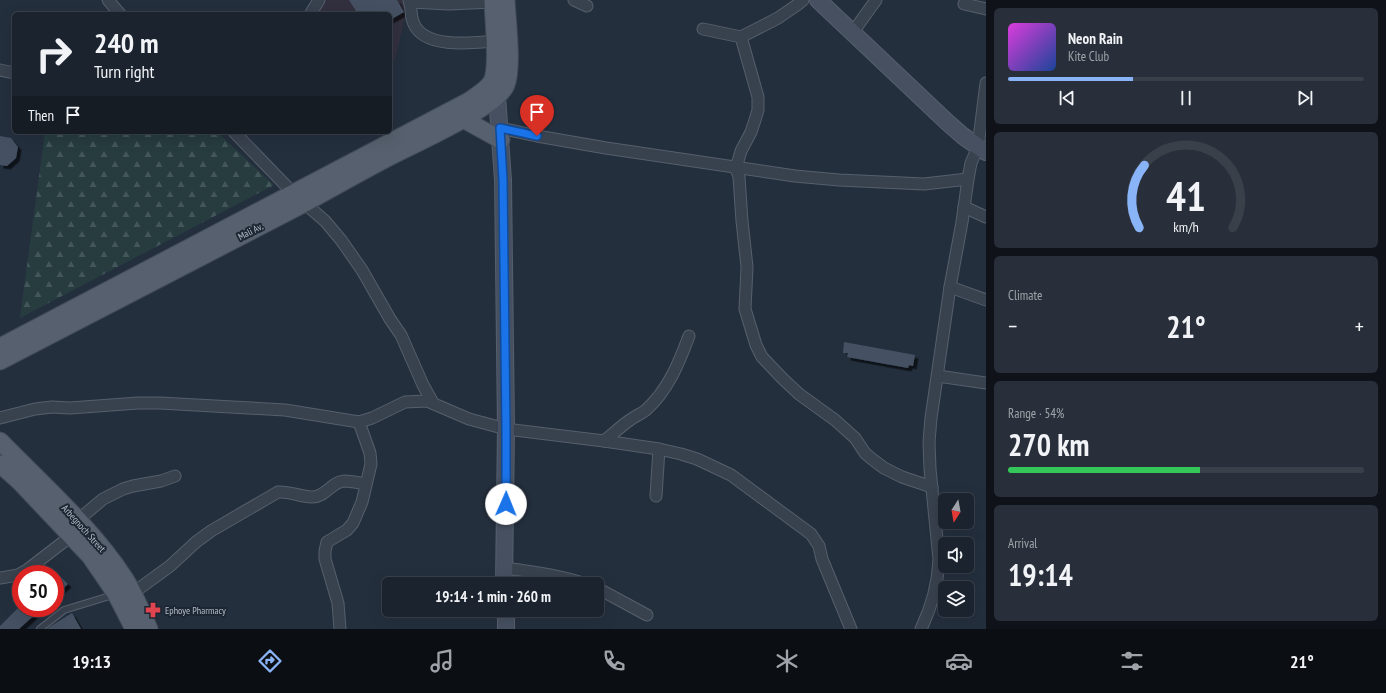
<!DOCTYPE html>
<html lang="en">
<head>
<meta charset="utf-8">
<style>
  body { margin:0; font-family:"PT Sans Narrow",sans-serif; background:#282f3a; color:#f1f3f6; height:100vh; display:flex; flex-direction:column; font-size:15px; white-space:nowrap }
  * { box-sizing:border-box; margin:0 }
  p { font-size:13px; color:#a0a4aa }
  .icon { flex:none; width:22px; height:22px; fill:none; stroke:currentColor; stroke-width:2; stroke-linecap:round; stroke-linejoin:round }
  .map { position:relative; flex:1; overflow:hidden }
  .details { display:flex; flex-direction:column; gap:8px; padding:8px; background:#0f1319; width:400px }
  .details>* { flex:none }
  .guide { position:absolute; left:12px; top:12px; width:380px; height:122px; border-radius:6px; box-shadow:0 4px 16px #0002,0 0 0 1px #39404a; background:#1b232e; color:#f1f3f6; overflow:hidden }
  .needle { width:26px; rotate:191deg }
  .fabs { position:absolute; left:938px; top:493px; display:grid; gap:8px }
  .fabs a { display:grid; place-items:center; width:36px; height:36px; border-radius:6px; background:#1b232e; box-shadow:0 4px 16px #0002,0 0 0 1px #39404a; font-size:20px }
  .speed { position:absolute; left:12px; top:565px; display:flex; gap:8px; font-size:20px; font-weight:700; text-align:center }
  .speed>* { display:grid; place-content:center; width:52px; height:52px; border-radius:50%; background:#1b232e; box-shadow:0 4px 16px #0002,0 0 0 1px #39404a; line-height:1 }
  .speed .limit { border:6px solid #d22; background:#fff; color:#111 }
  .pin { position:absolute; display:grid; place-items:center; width:34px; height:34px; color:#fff; margin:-41px -17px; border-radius:50% 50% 50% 0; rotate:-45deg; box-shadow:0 0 4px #0007 }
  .pin .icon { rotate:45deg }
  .me { position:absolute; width:44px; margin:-22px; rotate:1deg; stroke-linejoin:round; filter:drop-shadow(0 0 3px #0008) }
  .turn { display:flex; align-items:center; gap:14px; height:84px; padding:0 16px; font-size:18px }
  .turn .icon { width:52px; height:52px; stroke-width:2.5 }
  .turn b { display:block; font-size:28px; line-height:34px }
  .then { display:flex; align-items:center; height:38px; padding:0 16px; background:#0003; gap:8px; font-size:15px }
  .big { font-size:30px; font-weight:600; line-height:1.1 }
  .details .widget { flex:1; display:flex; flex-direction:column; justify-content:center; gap:6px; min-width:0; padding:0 14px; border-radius:6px; background:#282f3a }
  .details .dial { align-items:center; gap:0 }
  .dial svg { height:104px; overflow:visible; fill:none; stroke:#39404a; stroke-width:7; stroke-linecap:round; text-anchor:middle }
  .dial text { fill:#f1f3f6; stroke:none }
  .song { display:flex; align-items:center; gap:12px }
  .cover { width:48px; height:48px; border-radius:6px; background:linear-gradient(135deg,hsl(300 70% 55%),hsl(220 70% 35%)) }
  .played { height:4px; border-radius:2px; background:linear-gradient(90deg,#8ab4f8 35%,#39404a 35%) }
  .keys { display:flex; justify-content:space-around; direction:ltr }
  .heat { display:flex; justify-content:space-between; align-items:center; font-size:22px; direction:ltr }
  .charge { height:6px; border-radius:3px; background:linear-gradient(90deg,#34c759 54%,#39404a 0) }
  .trip { position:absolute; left:382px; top:577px; width:222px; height:40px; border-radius:6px; background:#1b232e; box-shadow:0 4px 16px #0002,0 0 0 1px #39404a; font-weight:600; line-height:40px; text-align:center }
  .dock { display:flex; height:64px; justify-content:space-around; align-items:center; background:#0b0e12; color:#a0a4aa }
  .dock .icon { width:28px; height:28px }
  .dock .selected { color:#8ab4f8 }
  .dock b { font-size:18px; color:#f1f3f6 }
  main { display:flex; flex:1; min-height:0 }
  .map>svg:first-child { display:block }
  .medical { fill:#32303f }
  .forest { fill:url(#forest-firs) }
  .building { fill:#455162; filter:url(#shadow) }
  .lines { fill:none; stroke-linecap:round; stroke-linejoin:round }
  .service-casing { stroke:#565f6c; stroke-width:8 }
  .minor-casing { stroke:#565f6c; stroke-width:13 }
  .secondary-casing { stroke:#565f6c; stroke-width:18 }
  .primary-casing { stroke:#414a57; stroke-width:19 }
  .service { stroke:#38414e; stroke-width:5.5 }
  .minor { stroke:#38414e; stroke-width:11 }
  .secondary { stroke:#465061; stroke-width:16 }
  .primary { stroke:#56606e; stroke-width:17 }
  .route-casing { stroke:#114b97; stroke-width:10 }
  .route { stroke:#1a73e8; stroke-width:7 }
  .labels { text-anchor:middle; stroke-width:4; stroke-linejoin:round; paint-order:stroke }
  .street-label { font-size:10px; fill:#b4bcc9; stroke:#1d2633 }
  .poi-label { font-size:10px; fill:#b4bcc9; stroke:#1d2633; text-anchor:start }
</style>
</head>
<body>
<main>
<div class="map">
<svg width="986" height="629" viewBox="0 0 986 629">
  <defs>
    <pattern id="forest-firs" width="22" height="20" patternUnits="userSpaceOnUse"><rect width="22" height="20" fill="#263c3f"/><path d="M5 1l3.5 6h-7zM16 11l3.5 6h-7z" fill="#435659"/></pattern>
    <filter id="shadow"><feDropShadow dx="3.5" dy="3.5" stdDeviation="0" flood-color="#0009"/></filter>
  </defs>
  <rect width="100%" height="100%" fill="#242f3e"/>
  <polygon class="medical" points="319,0 409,0 395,60 390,60 390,14 316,14"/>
  <polygon class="forest" points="45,132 217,132 274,185 20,318"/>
  <g class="building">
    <polygon points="349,0 397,0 404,12 390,20 390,14 358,14"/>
    <polygon points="0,136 11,138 18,147 16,158 7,166 0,165"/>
    <polygon points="844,342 915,355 913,366 909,365 908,368 847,357 848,353 843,353"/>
    <polygon points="55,571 68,584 55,596"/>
    <polygon points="18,608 42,608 19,629 0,629 0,626"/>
    <polygon points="72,613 81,629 47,629 51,626"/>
  </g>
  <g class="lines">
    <g class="service-casing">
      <polyline id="service" points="40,629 64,610 113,595"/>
    </g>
    <g class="minor-casing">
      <g id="minor">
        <polyline points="108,0 120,14"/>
        <path d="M409,0C412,8 410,17 414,24C425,49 472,43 494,41"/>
        <polyline points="574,0 587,6"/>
        <polyline points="410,2 449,4 493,2"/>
        <polyline points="964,4 986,9"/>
        <polyline points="311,13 319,0"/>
        <polyline points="703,29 741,37 778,18 797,5 803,0"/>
        <polyline points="853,32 876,0"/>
        <polyline points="741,37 758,97 758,110 755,120 751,132 741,151 736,168 739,177 742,221 747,267 745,309 756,345 762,357 783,379 799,394 835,420 855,438 865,453 872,459 884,468 902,477 932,487"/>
        <polyline points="0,70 14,73"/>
        <polyline points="500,128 537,136 606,148 795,176 839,180 924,184 968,179"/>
        <polyline points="234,132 294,194 325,221 341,240 362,270 390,319 401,335 423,385 433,403"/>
        <polyline points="964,207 986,217"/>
        <polyline points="950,287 986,300"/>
        <polyline points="938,376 986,383"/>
        <polyline points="0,418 35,409 52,407 70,408 138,403 160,403 285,410 359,422 372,418 405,402 427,401 469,419 506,429 604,441 659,449 681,454 697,459 731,475 811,534 819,546 822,559 851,629"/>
        <path d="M604,441C613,434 621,426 630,420C635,416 641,414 646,410C668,390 679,363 689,336"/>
        <polyline points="656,496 659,449"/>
        <polyline points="78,520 103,499 123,489 133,486 161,481 175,476"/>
        <path d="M504,568C531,571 559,575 586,584"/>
        <polyline points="0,578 18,575 27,570 71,536"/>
        <polyline points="597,588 647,615"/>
        <path d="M133,593L170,566L196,542L211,531L278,492C290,491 300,497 312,497C326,497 331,482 344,481C351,481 359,483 366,484"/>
        <polyline points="340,629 338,603 325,559 325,551 327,542 347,530 353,523 362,502 371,464 370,453 359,422"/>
        <path d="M921,629C932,606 938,584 939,559L930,469L929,442L931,418L950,287L962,222L968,179L971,163L978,147L986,83"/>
      </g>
    </g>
    <g class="secondary-casing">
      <g id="secondary">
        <polyline points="818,0 947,122 963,136 986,152"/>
        <polyline points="492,85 497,96 503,180 506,429 504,584"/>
        <polyline points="506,610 506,629"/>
      </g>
    </g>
    <g class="primary-casing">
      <g id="primary">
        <polyline points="463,119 501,140"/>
        <path d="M0,347L469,101C476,96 486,90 491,83C500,69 493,18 493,0"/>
        <path d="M0,361L305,203C334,187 362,171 391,156C414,144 498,107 506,85C513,68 507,20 506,0"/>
        <path d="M0,441C42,484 93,529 125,579C135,595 142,612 149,629"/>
        <polyline points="0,464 20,482 90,556 116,594 134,629"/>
      </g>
    </g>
    <use href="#service" class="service"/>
    <use href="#minor" class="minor"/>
    <use href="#secondary" class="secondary"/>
    <use href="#primary" class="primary"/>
  </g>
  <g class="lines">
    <g class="route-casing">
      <polyline id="route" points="506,504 506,430 503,180 500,128 537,136"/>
    </g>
    <use href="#route" class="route"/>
  </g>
  <defs>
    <g id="pharmacy-bare" transform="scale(1.2)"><path d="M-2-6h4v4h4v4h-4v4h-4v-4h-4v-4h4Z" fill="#e0444e" stroke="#1d2633" stroke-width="2.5" paint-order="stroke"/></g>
  </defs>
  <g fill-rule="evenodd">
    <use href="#pharmacy-bare" x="153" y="610"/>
  </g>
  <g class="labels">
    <g class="street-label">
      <text transform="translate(250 231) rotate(-27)" y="4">Mali Av.</text>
      <text transform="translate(84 528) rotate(48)" y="4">Arbegnoch Street</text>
    </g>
    <g class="poi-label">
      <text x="165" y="614">Ephoye Pharmacy</text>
    </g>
  </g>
</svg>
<div class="fabs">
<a><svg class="needle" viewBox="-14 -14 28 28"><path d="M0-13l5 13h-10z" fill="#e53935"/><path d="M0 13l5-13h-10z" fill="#a0a4aa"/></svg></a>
<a><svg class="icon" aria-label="sound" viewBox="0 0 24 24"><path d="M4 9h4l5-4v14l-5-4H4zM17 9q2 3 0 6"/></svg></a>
<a><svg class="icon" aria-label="layers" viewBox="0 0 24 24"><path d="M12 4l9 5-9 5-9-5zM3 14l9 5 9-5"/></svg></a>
</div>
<div class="speed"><div class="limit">50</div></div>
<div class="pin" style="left:537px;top:136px;background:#d93025"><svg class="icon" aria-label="arrive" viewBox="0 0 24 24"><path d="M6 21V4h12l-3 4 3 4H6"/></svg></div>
<svg class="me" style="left:506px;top:504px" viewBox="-20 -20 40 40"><circle r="19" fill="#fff"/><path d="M0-13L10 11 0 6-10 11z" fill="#1a73e8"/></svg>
<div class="trip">19:14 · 1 min · 260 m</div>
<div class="guide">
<div class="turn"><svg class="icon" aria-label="right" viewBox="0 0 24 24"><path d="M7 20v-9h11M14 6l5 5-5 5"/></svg><div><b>240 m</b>Turn right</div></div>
<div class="then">Then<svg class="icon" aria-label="arrive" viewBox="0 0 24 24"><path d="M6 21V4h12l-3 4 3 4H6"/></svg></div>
</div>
</div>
<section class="details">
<div class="widget">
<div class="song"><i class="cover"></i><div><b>Neon Rain</b><p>Kite Club</p></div></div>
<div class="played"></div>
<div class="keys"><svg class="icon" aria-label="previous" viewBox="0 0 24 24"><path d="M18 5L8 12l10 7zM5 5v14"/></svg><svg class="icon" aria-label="pause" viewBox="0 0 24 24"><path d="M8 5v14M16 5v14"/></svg><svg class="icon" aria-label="next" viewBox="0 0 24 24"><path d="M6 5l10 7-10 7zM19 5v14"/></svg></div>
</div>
<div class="widget dial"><svg viewBox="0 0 100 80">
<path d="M14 69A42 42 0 1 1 86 69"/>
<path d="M14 69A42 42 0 0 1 18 21" stroke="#8ab4f8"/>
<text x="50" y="56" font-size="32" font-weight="700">41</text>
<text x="50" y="72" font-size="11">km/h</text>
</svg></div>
<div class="widget"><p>Climate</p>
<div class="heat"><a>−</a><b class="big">21°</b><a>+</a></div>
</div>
<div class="widget"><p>Range · 54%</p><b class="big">270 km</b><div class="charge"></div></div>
<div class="widget"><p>Arrival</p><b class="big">19:14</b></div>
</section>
</main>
<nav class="dock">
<b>19:13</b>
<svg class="icon selected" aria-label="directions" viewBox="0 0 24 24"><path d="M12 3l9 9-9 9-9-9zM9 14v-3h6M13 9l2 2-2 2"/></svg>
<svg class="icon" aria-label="music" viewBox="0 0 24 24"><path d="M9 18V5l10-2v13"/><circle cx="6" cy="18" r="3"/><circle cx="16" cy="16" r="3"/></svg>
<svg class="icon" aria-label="phone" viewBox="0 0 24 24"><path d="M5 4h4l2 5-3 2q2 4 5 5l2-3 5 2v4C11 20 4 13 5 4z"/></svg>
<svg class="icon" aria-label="climate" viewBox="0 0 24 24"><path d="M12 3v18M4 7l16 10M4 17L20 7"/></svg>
<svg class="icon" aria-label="car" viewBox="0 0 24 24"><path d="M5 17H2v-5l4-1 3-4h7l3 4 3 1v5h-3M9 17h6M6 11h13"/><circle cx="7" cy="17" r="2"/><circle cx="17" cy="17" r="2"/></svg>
<svg class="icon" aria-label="filters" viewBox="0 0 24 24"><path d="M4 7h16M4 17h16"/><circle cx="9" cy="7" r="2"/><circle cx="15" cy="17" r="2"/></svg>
<b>21°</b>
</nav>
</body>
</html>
